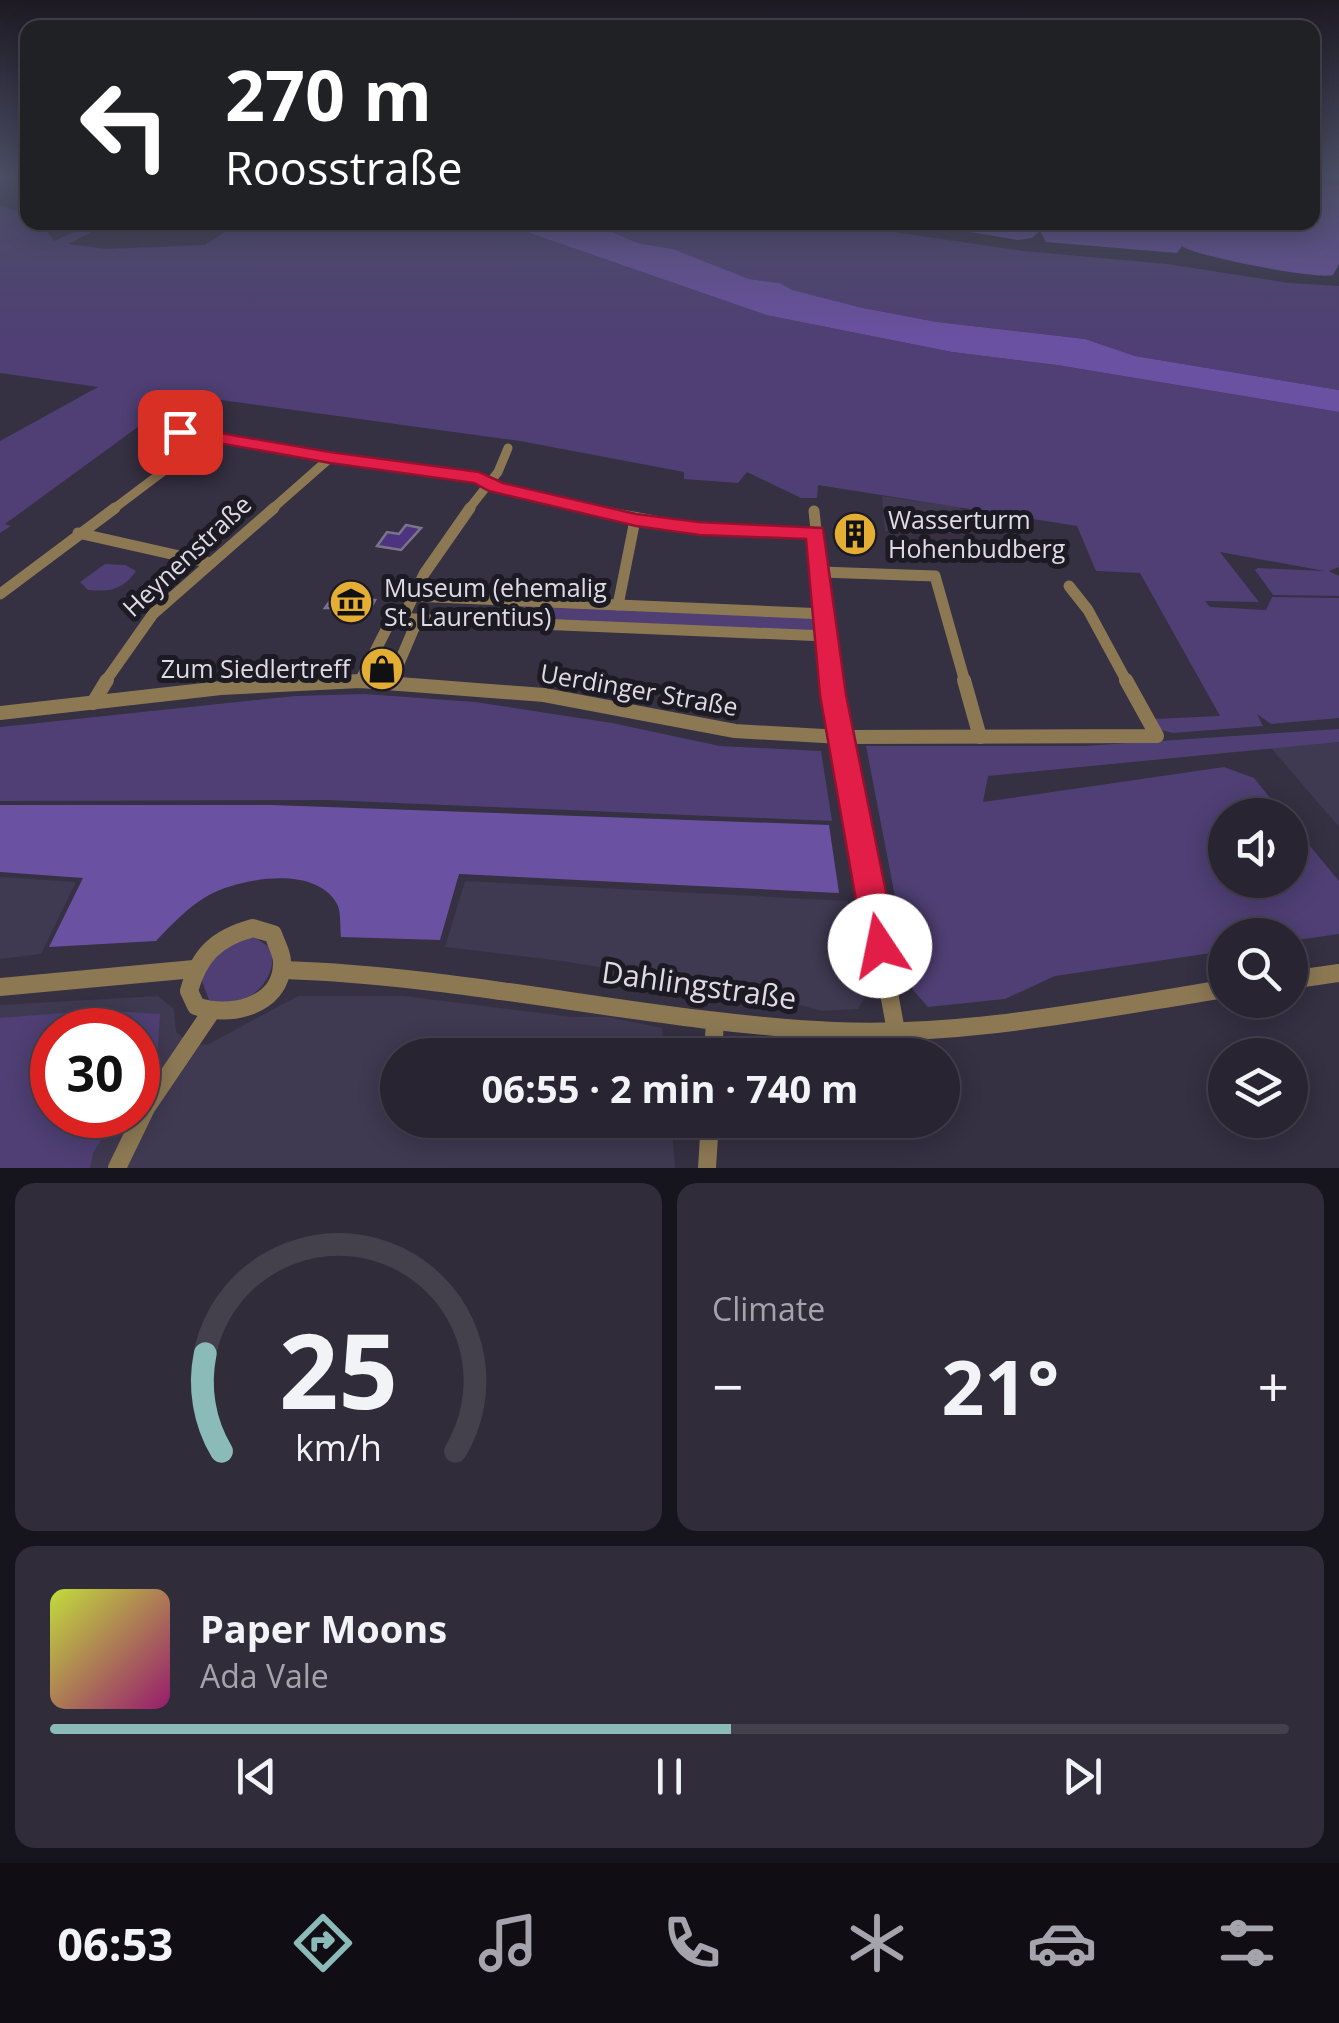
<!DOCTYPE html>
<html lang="en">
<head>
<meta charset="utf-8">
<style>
  body { margin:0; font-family:"Open Sans",sans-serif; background:#302c3a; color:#f1f3f6; height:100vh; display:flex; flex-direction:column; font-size:38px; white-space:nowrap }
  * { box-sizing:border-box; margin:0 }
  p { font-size:32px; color:#a5a4ac }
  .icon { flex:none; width:55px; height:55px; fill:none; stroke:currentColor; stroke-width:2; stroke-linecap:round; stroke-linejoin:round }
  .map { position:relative; height:1168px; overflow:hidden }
  .panel { display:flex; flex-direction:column; gap:15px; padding:15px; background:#16141c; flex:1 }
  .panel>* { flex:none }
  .hud { position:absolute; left:20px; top:20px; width:1300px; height:210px; border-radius:20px; box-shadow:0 5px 25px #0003,0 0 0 2px #44414d; background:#202124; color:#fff; overflow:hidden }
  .buttons { position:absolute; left:1208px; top:798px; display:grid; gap:20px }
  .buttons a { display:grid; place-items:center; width:100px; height:100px; border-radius:50%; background:#282432; box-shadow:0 5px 25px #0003,0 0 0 2px #44414d; font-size:50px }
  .speed { position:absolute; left:30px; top:1008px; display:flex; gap:20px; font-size:50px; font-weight:700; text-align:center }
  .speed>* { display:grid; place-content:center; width:130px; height:130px; border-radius:50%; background:#282432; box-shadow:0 5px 25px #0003,0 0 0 2px #44414d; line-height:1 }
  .speed .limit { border:15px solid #d22; background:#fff; color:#111 }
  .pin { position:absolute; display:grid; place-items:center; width:85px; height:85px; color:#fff; margin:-42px; border-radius:20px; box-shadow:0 5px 15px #0006 }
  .me { position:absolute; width:110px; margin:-55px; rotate:349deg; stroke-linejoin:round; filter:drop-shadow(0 0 8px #0008) }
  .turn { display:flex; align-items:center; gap:35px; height:210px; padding:0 40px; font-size:45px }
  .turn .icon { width:130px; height:130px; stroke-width:2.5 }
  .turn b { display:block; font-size:70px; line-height:85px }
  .big { font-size:75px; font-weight:700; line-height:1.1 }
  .panel .tile { flex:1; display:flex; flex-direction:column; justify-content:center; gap:15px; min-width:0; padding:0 35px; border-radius:20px; background:#302c3a }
  .panel .dial { align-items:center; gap:0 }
  .dial svg { height:260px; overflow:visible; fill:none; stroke:#44414d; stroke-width:7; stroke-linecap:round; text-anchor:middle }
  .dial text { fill:#f1f3f6; stroke:none }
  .song { display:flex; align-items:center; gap:30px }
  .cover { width:120px; height:120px; border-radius:15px; background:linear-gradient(135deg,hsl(70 70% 55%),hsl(320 70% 35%)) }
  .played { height:10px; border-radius:5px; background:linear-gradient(90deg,#8bbbb9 55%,#44414d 55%) }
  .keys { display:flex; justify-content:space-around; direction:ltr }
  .heat { display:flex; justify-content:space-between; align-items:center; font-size:55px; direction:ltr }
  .panel .tiles { flex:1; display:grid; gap:15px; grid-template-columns:1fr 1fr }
  .tile:last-child { grid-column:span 2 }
  .trip { position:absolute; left:380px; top:1038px; width:580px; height:100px; border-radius:50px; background:#282432; box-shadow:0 5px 25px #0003,0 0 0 2px #44414d; font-weight:700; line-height:100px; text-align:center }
  .menu { display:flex; height:160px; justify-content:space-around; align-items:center; background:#100e14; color:#a5a4ac }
  .menu .icon { width:70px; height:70px }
  .menu .active { color:#8bbbb9 }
  .menu b { font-size:45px; color:#f1f3f6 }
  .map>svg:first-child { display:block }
  .built { fill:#3f3951; fill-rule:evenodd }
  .green { fill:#4f3f74 }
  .water { fill:#6b51a2 }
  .building { fill:#4e3381; stroke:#7a7589; stroke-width:2.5 }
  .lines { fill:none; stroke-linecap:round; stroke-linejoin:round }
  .minor-far3 { stroke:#8c7954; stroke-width:9 }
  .minor-far2 { stroke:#8c7954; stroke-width:11 }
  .minor-far1 { stroke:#8c7954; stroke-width:14 }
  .minor { stroke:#8c7954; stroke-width:18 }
  .route { fill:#e11d48; stroke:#92132f; stroke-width:2.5 }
  .labels { text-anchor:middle; stroke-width:10; stroke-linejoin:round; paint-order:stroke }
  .poi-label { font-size:25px; fill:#dedbe7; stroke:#1c1a22; text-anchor:start }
  .street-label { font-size:25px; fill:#dedbe7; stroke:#1c1a22 }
  .near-street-label { font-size:30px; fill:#dedbe7; stroke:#1c1a22 }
</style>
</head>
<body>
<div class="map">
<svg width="1339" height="1168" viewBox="0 0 1339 1168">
  <rect width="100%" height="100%" fill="#353042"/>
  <g class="built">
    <polygon points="882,496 960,507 966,534 885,531"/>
    <polygon points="1339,742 1339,827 1271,748"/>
    <polygon points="0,877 76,882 41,954 0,959"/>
    <polygon points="465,881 848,901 864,998 858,1009 822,1011 755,993 562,961 445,947"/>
    <path d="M158,996L174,1009L176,1032L190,1043L207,1045L298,996H404L572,1017H607L662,1028L664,1055H398V1120H671L675,1168H0V1005ZM52,1030H138V1115H52Z"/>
  </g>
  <g class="green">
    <polygon points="0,205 27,215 28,222 42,224 54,241 94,223 110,223 68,244 107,249 205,245 239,223 501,223 766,315 952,352 1057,365 1339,412 1339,567 1329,571 1339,576 1339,596 1273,595 1255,570 1258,568 1325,571 1220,552 1259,602 1205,601 1210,607 1266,610 1272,597 1339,598 1339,718 1271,724 1257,714 1263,726 1173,733 1161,730 1154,719 1220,716 1140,573 1096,571 1077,526 818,485 817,498 801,498 747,472 738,483 684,479 684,472 520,441 199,397 185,406 168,405 5,524 11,526 0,533 0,441 98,387 0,373"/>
    <polygon points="591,223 832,223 1023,251 1167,264 1290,283 1339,286 1339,390 1135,356 1085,339 937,322 863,308 791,290 780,283 749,279 673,249 638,243"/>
    <path d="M105,564L125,565L136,571C123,590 109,592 88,590L80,582Z"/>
    <polygon points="516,605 819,618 820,634 511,622"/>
    <polygon points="365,694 475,702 612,723 720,746 821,751 832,821 326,800 0,801 0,727 295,696"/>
    <polygon points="1339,729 1339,742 988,776 983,802 1224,767 1254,778 1284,815 1225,815 1225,880 1290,880 1290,822 1339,881 1339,934 1290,941 1290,935 1225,935 1225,951 1055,976 1005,999 928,1007 913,990 866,746 1084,746"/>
    <path d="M254,937L272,949C278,985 242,1012 209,1000L202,981C210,955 228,940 254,937Z"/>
    <polygon points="98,1010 160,1014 158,1047 138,1080 138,1030 52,1030 52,1115 116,1115 93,1153 90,1168 0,1168 0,1018"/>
  </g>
  <g class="water">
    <path d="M1313,182L1339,186V264L1333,275C1316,280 1191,255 1182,246L1177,253L1046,242L1040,231L1032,238L1018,240L915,223L1312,222Z"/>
    <polygon points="501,223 591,223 638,243 673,249 749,279 780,283 792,290 863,308 937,322 1085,339 1135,356 1339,390 1339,412 1057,365 952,352 766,315"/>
    <path d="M0,805H271L829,825L839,893L459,874L440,940L341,937C340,928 341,914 338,906C318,864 241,878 209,895C188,907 172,924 156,941L49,947L83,878L0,872Z"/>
  </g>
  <g class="building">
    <polygon points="406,525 421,528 401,550 377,546 387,532 399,534"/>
    <polygon points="334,595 360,599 375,600 368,613 332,611 334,608 325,608"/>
  </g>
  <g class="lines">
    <g class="minor-far3">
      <polyline points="179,406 152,426 330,458 479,478 496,487 594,510"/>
      <polyline points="112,510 209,437"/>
      <polyline points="271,510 330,458"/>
      <polyline points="468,510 498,472 508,448"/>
    </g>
    <g class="minor-far2">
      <polyline points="583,508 699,529 816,533"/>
      <polyline points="814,511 832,682"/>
      <polyline points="78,533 211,563"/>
      <polyline points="821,572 935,576 965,682"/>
      <polyline points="1069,586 1088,610 1127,682"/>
      <polyline points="0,594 115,508"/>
      <polyline points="412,596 826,614"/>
      <polyline points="618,605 635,520"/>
      <polyline points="404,616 424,574 470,508"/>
      <polyline points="360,681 392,618 826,636"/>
      <polyline points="105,682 153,614 274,508"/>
      <polyline points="338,682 374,682"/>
      <polyline points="391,682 417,621"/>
    </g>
    <g class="minor-far1">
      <polyline points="831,680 871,898"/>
      <polyline points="964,680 980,737"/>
      <polyline points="93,703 107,680"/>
      <polyline points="0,713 221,688 360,681 544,695 735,731 841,737 1157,736 1126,680"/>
    </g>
    <g class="minor">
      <polyline points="871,896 896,1031"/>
      <path d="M253,928L273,934C276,943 283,955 282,964C281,1007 228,1018 196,1006L189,991C199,955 216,938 253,928Z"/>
      <path d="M284,970C471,976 649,1022 834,1031C965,1037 1096,1009 1225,989"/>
      <polyline points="1290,980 1339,973"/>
      <polyline points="0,987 194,969"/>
      <polyline points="713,1055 715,1021"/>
      <polyline points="117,1168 146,1108 209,1015"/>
      <polyline points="707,1168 710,1120"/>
    </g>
  </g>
  <linearGradient id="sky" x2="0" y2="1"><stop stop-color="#1d1a24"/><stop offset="0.52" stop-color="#4b4e65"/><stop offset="1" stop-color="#4b4e65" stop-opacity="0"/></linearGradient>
  <rect width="1339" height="340" fill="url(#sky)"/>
  <polygon class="route" points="180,426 330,452 479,472 503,483 636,514 699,522 823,528 846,695 897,946 892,958 880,963 869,958 864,946 820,695 806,539 699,535 636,526 489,491 474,483 330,463 174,435 174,428"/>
  <defs>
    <g id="building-disc" transform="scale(2.25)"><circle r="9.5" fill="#e4ae35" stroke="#1c1a22"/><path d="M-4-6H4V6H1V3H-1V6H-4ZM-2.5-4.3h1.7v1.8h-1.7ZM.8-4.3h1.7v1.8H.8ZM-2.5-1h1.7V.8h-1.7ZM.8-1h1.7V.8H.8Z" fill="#111"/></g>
    <g id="museum-disc" transform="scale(2.25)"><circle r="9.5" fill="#e4ae35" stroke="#1c1a22"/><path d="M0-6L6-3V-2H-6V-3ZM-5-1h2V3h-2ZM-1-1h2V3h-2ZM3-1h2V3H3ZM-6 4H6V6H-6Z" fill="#111"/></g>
    <g id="shop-disc" transform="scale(2.25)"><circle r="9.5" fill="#e4ae35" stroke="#1c1a22"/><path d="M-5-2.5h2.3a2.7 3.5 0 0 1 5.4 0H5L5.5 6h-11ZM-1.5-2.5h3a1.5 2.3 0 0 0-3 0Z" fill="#111"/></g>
  </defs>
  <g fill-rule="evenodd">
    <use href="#building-disc" x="855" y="534"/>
    <use href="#museum-disc" x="351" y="602"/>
    <use href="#shop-disc" x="382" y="669"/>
  </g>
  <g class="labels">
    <g class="poi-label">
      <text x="888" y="529">Wasserturm<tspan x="888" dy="29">Hohenbudberg</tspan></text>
      <text x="384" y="597">Museum (ehemalig<tspan x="384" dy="29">St. Laurentius)</tspan></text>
      <text x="350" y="678" text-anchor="end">Zum Siedlertreff</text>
    </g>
    <g class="street-label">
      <text transform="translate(187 556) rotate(-43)" y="9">Heynenstraße</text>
      <text transform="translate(639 690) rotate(10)" y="9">Uerdinger Straße</text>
    </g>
    <g class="near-street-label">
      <text transform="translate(699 986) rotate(8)" y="10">Dahlingstraße</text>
    </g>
  </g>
</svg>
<div class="buttons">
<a><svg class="icon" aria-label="sound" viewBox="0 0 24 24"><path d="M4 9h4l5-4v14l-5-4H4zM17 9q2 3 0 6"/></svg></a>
<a><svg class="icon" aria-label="search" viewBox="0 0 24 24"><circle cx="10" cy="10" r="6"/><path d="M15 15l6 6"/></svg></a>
<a><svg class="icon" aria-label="layers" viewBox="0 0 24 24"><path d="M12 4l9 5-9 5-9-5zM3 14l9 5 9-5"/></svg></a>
</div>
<div class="speed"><div class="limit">30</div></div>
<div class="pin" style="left:180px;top:432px;background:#d93025"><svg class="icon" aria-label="arrive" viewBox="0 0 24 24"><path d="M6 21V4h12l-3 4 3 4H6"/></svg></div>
<svg class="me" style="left:880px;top:946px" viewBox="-20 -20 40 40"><circle r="19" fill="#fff"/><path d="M0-13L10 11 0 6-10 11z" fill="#e11d48"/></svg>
<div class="trip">06:55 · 2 min · 740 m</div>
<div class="hud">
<div class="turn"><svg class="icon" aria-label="left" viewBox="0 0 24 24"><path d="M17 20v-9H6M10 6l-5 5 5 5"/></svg><div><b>270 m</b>Roosstraße</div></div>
</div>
</div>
<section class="panel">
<div class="tiles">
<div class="tile dial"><svg viewBox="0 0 100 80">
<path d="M14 69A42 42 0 1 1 86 69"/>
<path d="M14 69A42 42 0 0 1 9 39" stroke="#8bbbb9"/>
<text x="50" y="56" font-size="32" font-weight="700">25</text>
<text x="50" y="72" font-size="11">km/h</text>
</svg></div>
<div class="tile"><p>Climate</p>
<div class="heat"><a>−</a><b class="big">21°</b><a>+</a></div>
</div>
<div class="tile">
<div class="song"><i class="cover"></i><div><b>Paper Moons</b><p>Ada Vale</p></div></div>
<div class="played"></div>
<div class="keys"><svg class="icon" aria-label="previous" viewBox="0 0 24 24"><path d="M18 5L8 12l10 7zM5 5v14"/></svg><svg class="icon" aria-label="pause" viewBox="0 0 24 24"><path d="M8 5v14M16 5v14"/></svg><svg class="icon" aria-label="next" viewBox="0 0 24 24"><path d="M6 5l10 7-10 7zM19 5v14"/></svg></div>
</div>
</div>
</section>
<nav class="menu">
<b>06:53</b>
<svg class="icon active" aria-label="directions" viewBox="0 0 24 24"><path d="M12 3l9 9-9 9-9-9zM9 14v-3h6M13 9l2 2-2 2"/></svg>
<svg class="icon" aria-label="music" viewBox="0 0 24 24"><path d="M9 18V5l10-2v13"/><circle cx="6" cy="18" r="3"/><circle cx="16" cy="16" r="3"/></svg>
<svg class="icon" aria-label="phone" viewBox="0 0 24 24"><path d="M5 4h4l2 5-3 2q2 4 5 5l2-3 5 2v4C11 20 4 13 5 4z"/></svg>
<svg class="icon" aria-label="climate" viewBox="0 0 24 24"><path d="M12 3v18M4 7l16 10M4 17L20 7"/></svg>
<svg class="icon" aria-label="car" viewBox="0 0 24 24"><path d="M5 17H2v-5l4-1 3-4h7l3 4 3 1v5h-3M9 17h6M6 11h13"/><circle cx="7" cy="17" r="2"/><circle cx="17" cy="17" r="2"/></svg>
<svg class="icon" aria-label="filters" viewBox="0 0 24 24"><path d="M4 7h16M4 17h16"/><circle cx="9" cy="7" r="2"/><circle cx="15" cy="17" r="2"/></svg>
</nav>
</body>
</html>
